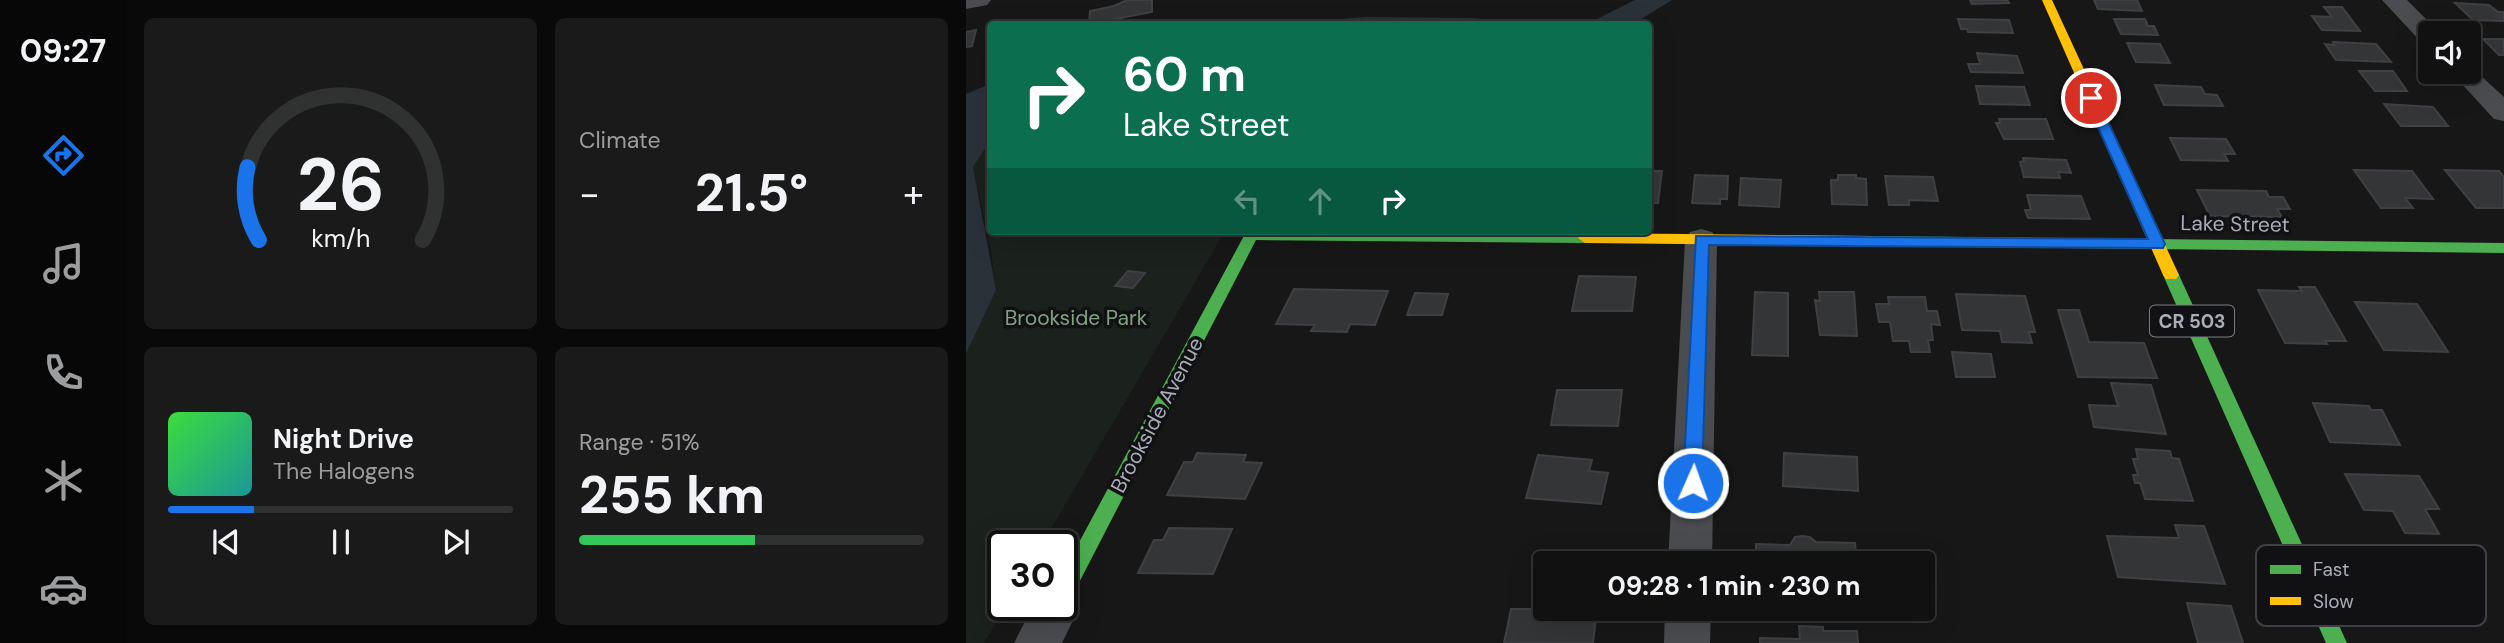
<!DOCTYPE html>
<html lang="en">
<head>
<meta charset="utf-8">
<style>
  body { margin:0; font-family:"DM Sans",sans-serif; background:#1a1a1a; color:#f1f3f6; height:100vh; display:flex; flex-direction:column; font-size:26px; white-space:nowrap }
  * { box-sizing:border-box; margin:0 }
  p { font-size:23px; color:#9c9d9f }
  .icon { flex:none; width:38px; height:38px; fill:none; stroke:currentColor; stroke-width:2; stroke-linecap:round; stroke-linejoin:round }
  .map { position:relative; flex:1; overflow:hidden }
  .side { display:flex; flex-direction:column; gap:18px; padding:18px; background:#090909; width:840px }
  .side>* { flex:none }
  .guide { position:absolute; left:21px; top:21px; width:665px; height:214px; border-radius:7px; box-shadow:0 7px 28px #0002,0 0 0 2px #303131; background:#0b6e4f; color:#fff; overflow:hidden }
  .controls { position:absolute; left:1452px; top:21px; display:grid; gap:14px }
  .controls a { display:grid; place-items:center; width:63px; height:63px; border-radius:7px; background:#111; box-shadow:0 7px 28px #0002,0 0 0 2px #303131; font-size:35px }
  .speed { position:absolute; left:21px; top:530px; display:flex; gap:14px; font-size:35px; font-weight:700; text-align:center }
  .speed>* { display:grid; place-content:center; width:91px; height:91px; border-radius:50%; background:#111; box-shadow:0 7px 28px #0002,0 0 0 2px #303131; line-height:1 }
  .speed .limit { border:4px solid #111; border-radius:10px; background:#fff; color:#111 }
  .pin { position:absolute; display:grid; place-items:center; width:60px; height:60px; color:#fff; margin:-30px; border:4px solid #fff; border-radius:50%; box-shadow:0 2px 7px #0007 }
  .me { position:absolute; width:77px; margin:-38px; rotate:2deg; stroke-linejoin:round; filter:drop-shadow(0 0 5px #0008) }
  .turn { display:flex; align-items:center; gap:24px; height:147px; padding:0 21px; font-size:32px }
  .turn .icon { width:91px; height:91px; stroke-width:2.5 }
  .turn b { display:block; font-size:49px; line-height:60px }
  .lanes { display:flex; align-items:center; height:66px; padding:0 21px; background:#0003; justify-content:center; gap:35px; direction:ltr }
  .lanes .off { opacity:.35 }
  .big { font-size:52px; font-weight:700; line-height:1.1 }
  .side .tile { flex:1; display:flex; flex-direction:column; justify-content:center; gap:10px; min-width:0; padding:0 24px; border-radius:10px; background:#1a1a1a }
  .side .dial { align-items:center; gap:0 }
  .dial svg { height:182px; overflow:visible; fill:none; stroke:#303131; stroke-width:7; stroke-linecap:round; text-anchor:middle }
  .dial text { fill:#f1f3f6; stroke:none }
  .song { display:flex; align-items:center; gap:21px }
  .cover { width:84px; height:84px; border-radius:10px; background:linear-gradient(135deg,hsl(120 70% 55%),hsl(180 70% 35%)) }
  .played { height:7px; border-radius:4px; background:linear-gradient(90deg,#1a73e8 25%,#303131 25%) }
  .keys { display:flex; justify-content:space-around; direction:ltr }
  .heat { display:flex; justify-content:space-between; align-items:center; font-size:38px; direction:ltr }
  .charge { height:10px; border-radius:5px; background:linear-gradient(90deg,#34c759 51%,#303131 0) }
  .side .tiles { flex:1; display:grid; gap:18px; grid-template-columns:repeat(2,1fr) }
  .trip { position:absolute; left:567px; top:551px; width:402px; height:70px; border-radius:7px; background:#111; box-shadow:0 7px 28px #0002,0 0 0 2px #303131; font-weight:700; line-height:70px; text-align:center }
  main { display:flex; flex:1; min-height:0 }
  .tabs { display:flex; flex-direction:column; width:126px; justify-content:space-around; align-items:center; background:#070707; color:#9c9d9f }
  .tabs .icon { width:49px; height:49px }
  .tabs .current { color:#1a73e8 }
  .tabs b { font-size:32px; color:#f1f3f6 }
  .map>svg:first-child { display:block }
  .green { fill:#1b211c }
  .water { fill:#2a3239 }
  .building { fill:#343537; stroke:#3f4043; stroke-width:2 }
  .lines { fill:none; stroke-linecap:round; stroke-linejoin:round }
  .street { fill:#4b4c50; fill-rule:evenodd }
  .fast { fill:#4caf50; fill-rule:evenodd }
  .slow { fill:#ffc107; fill-rule:evenodd }
  .route { fill:#1a73e8; stroke:#114b97; stroke-width:2 }
  .labels { text-anchor:middle; stroke-width:7; stroke-linejoin:round; paint-order:stroke }
  .shield { fill:#111113; stroke:#7b7e86; stroke-width:2 }
  .shield-label { font-size:19px; font-weight:bold; fill:#a8adb8 }
  .street-label { font-size:21px; fill:#a8adb8; stroke:#111113 }
  .park-label { font-size:21px; fill:#7fa381; stroke:#111113 }
  .key { fill:#111113; stroke:#3e4045; stroke-width:2 }
  .key-label { font-size:19px; fill:#a8adb8 }
</style>
</head>
<body>
<main>
<nav class="tabs">
<b>09:27</b>
<svg class="icon current" aria-label="directions" viewBox="0 0 24 24"><path d="M12 3l9 9-9 9-9-9zM9 14v-3h6M13 9l2 2-2 2"/></svg>
<svg class="icon" aria-label="music" viewBox="0 0 24 24"><path d="M9 18V5l10-2v13"/><circle cx="6" cy="18" r="3"/><circle cx="16" cy="16" r="3"/></svg>
<svg class="icon" aria-label="phone" viewBox="0 0 24 24"><path d="M5 4h4l2 5-3 2q2 4 5 5l2-3 5 2v4C11 20 4 13 5 4z"/></svg>
<svg class="icon" aria-label="climate" viewBox="0 0 24 24"><path d="M12 3v18M4 7l16 10M4 17L20 7"/></svg>
<svg class="icon" aria-label="car" viewBox="0 0 24 24"><path d="M5 17H2v-5l4-1 3-4h7l3 4 3 1v5h-3M9 17h6M6 11h13"/><circle cx="7" cy="17" r="2"/><circle cx="17" cy="17" r="2"/></svg>
</nav>
<section class="side">
<div class="tiles">
<div class="tile dial"><svg viewBox="0 0 100 80">
<path d="M14 69A42 42 0 1 1 86 69"/>
<path d="M14 69A42 42 0 0 1 9 37" stroke="#1a73e8"/>
<text x="50" y="56" font-size="32" font-weight="700">26</text>
<text x="50" y="72" font-size="11">km/h</text>
</svg></div>
<div class="tile"><p>Climate</p>
<div class="heat"><a>−</a><b class="big">21.5°</b><a>+</a></div>
</div>
<div class="tile">
<div class="song"><i class="cover"></i><div><b>Night Drive</b><p>The Halogens</p></div></div>
<div class="played"></div>
<div class="keys"><svg class="icon" aria-label="previous" viewBox="0 0 24 24"><path d="M18 5L8 12l10 7zM5 5v14"/></svg><svg class="icon" aria-label="pause" viewBox="0 0 24 24"><path d="M8 5v14M16 5v14"/></svg><svg class="icon" aria-label="next" viewBox="0 0 24 24"><path d="M6 5l10 7-10 7zM19 5v14"/></svg></div>
</div>
<div class="tile"><p>Range · 51%</p><b class="big">255 km</b><div class="charge"></div></div>
</div>
</section>
<div class="map">
<svg width="1538" height="643" viewBox="0 0 1538 643">
  <rect width="100%" height="100%" fill="#171717"/>
  <polygon class="green" points="24,141 24,231 259,231 75,546 37,546 37,606 40,606 18,643 0,643 0,354 30,290 25,251 7,167"/>
  <g class="water">
    <polygon points="669,0 706,0 667,24 603,24 629,20"/>
    <polygon points="399,17 502,18 582,24 313,24"/>
    <polygon points="24,84 24,141 7,167 30,290 0,354 0,94"/>
  </g>
  <g class="building">
    <polygon points="186,0 186,12 123,24 124,11 148,6 161,0"/>
    <polygon points="1004,0 1041,0 1043,3 1006,4"/>
    <polygon points="1128,0 1171,0 1176,11 1132,9"/>
    <polygon points="1489,3 1523,5 1532,12 1538,12 1538,21 1507,20"/>
    <polygon points="1358,7 1376,7 1394,31 1356,30 1346,16 1366,17"/>
    <polygon points="992,19 1043,20 1047,33 1002,32 1001,29 995,29"/>
    <polygon points="1148,19 1179,19 1182,26 1188,26 1192,35 1155,34"/>
    <polygon points="10,30 6,46 0,47 0,32"/>
    <polygon points="1517,39 1538,39 1538,55 1533,55"/>
    <polygon points="1367,42 1410,44 1425,62 1370,60 1359,44 1368,45"/>
    <polygon points="1161,43 1194,44 1204,63 1170,62"/>
    <polygon points="1011,53 1051,56 1057,73 1005,72 1002,64 1014,64"/>
    <polygon points="1393,71 1427,71 1441,91 1409,91"/>
    <polygon points="1189,85 1235,87 1239,94 1251,95 1257,106 1198,105"/>
    <polygon points="1010,86 1058,87 1064,105 1014,104"/>
    <polygon points="1418,104 1467,107 1482,126 1435,126"/>
    <polygon points="1033,119 1080,119 1087,139 1038,139 1030,123 1034,123"/>
    <polygon points="1204,138 1260,139 1269,154 1258,154 1262,161 1215,160"/>
    <polygon points="1057,158 1100,160 1105,173 1092,172 1094,178 1058,177 1054,162 1058,161"/>
    <polygon points="1388,170 1446,171 1467,199 1439,198 1447,208 1415,208"/>
    <polygon points="1479,170 1533,171 1538,177 1538,208 1510,208"/>
    <polygon points="682,171 696,171 692,203 682,203"/>
    <polygon points="729,175 762,176 761,199 754,199 754,204 726,203"/>
    <polygon points="872,175 890,175 890,178 900,179 901,205 866,204 865,180 872,180"/>
    <polygon points="919,176 967,177 972,201 943,200 943,205 923,205"/>
    <polygon points="775,178 815,180 813,207 773,205"/>
    <polygon points="1231,190 1300,191 1303,197 1317,197 1324,209 1311,209 1316,217 1244,216"/>
    <polygon points="1061,195 1115,196 1124,219 1062,218 1059,210 1065,210"/>
    <polygon points="162,271 179,273 167,288 149,286"/>
    <polygon points="613,276 670,277 666,311 606,311"/>
    <polygon points="1333,287 1349,287 1380,341 1359,341 1361,344 1319,343 1292,290 1336,291"/>
    <polygon points="328,289 422,291 409,325 384,324 381,332 345,331 349,325 310,324"/>
    <polygon points="789,292 822,293 822,356 786,355"/>
    <polygon points="853,292 888,292 891,336 854,335 849,300 854,301"/>
    <polygon points="449,293 482,294 476,315 441,315"/>
    <polygon points="990,294 1059,296 1069,332 1063,332 1066,343 1036,342 1034,331 996,330"/>
    <polygon points="922,297 959,297 961,311 971,311 974,325 965,324 967,340 962,340 964,352 945,352 943,341 927,341 924,322 913,322 910,304 923,304"/>
    <polygon points="1389,302 1451,304 1482,352 1418,350"/>
    <polygon points="1092,310 1113,310 1123,342 1178,343 1191,378 1112,377"/>
    <polygon points="986,352 1025,354 1029,377 990,377"/>
    <polygon points="1145,383 1185,385 1200,434 1128,427 1123,405 1152,406"/>
    <polygon points="591,390 656,390 652,426 585,425"/>
    <polygon points="1347,403 1403,406 1405,410 1416,410 1434,445 1364,442"/>
    <polygon points="1170,449 1204,451 1206,458 1213,459 1227,501 1179,499 1174,483 1169,483 1167,475 1172,475 1167,459 1172,459"/>
    <polygon points="231,453 280,455 277,462 296,463 279,499 201,495 218,462 227,462"/>
    <polygon points="818,453 891,457 892,491 817,486"/>
    <polygon points="572,455 626,460 623,471 642,473 635,504 560,498"/>
    <polygon points="1379,474 1453,476 1473,509 1459,509 1473,534 1439,533 1427,511 1398,510"/>
    <polygon points="1209,525 1238,526 1259,584 1152,577 1141,536 1213,538"/>
    <polygon points="203,528 266,529 247,574 172,573 188,540 197,540"/>
    <polygon points="836,536 844,537 850,542 889,543 891,564 790,564 790,544 824,545 829,537"/>
    <polygon points="1221,603 1265,606 1277,643 1232,643"/>
    <polygon points="545,609 631,609 627,643 538,643"/>
    <polygon points="833,626 857,627 857,631 891,631 892,643 794,643 794,638 834,639"/>
  </g>
  <g class="lines">
    <g class="street">
      <polygon points="0,0 25,0 21,5 0,9"/>
      <polygon points="1416,0 1441,0 1474,33 1465,33 1465,45 1456,43"/>
      <polygon points="1503,65 1538,97 1538,121 1528,119 1485,72 1503,72"/>
      <polygon points="735,229 746,232 751,240 746,564 702,564 719,240 724,232"/>
      <polygon points="96,586 107,590 114,606 96,643 48,643 67,606 96,606"/>
      <polygon points="699,609 745,609 744,643 698,643"/>
    </g>
    <g class="fast">
      <polygon points="391,231 619,233 626,238 619,243 290,240 103,602 96,605 96,574 280,232"/>
      <polygon points="906,236 1538,243 1538,253 906,246 899,241"/>
      <polygon points="1205,270 1213,275 1381,643 1360,643 1197,275"/>
    </g>
    <g class="slow">
      <polygon points="1076,0 1086,0 1213,275 1210,279 1200,279 1197,275"/>
      <polygon points="619,233 906,236 913,241 906,246 619,243 612,238"/>
    </g>
  </g>
  <polygon class="route" points="1125,94 1131,98 1199,244 1197,248 743,245 736,483 733,488 727,491 720,488 717,483 730,236 1182,239 1119,98"/>
  <g class="labels">
    <rect class="shield" x="1184" y="305.5" width="84" height="31" rx="5"/>
    <g class="shield-label">
      <text x="1226" y="328">CR 503</text>
    </g>
    <g class="street-label">
      <text transform="translate(1269 224) rotate(1)" y="7">Lake Street</text>
      <text transform="translate(191 415) rotate(-62)" y="7">Brookside Avenue</text>
    </g>
    <g class="park-label">
      <text x="110" y="325">Brookside Park</text>
    </g>
  </g>
  <rect x="1290" y="545" width="230" height="81" rx="10" class="key"/>
  <rect x="1304" y="565" width="31" height="9" fill="#4caf50"/>
  <rect x="1304" y="597" width="31" height="8" fill="#ffc107"/>
  <g class="key-label">
    <text x="1347" y="576">Fast</text>
    <text x="1347" y="608">Slow</text>
  </g>
</svg>
<div class="controls">
<a><svg class="icon" aria-label="sound" viewBox="0 0 24 24"><path d="M4 9h4l5-4v14l-5-4H4zM17 9q2 3 0 6"/></svg></a>
</div>
<div class="speed"><div class="limit">30</div></div>
<div class="pin" style="left:1125px;top:98px;background:#d93025"><svg class="icon" aria-label="arrive" viewBox="0 0 24 24"><path d="M6 21V4h12l-3 4 3 4H6"/></svg></div>
<svg class="me" style="left:727px;top:483px" viewBox="-20 -20 40 40"><circle r="17" fill="#1a73e8" stroke="#fff" stroke-width="3"/><path d="M0-11L8 9 0 5-8 9z" fill="#fff"/></svg>
<div class="trip">09:28 · 1 min · 230 m</div>
<div class="guide">
<div class="turn"><svg class="icon" aria-label="right" viewBox="0 0 24 24"><path d="M7 20v-9h11M14 6l5 5-5 5"/></svg><div><b>60 m</b>Lake Street</div></div>
<div class="lanes"><svg class="icon off" aria-label="left" viewBox="0 0 24 24"><path d="M17 20v-9H6M10 6l-5 5 5 5"/></svg><svg class="icon off" aria-label="ahead" viewBox="0 0 24 24"><path d="M12 20V5M6 11l6-6 6 6"/></svg><svg class="icon" aria-label="right" viewBox="0 0 24 24"><path d="M7 20v-9h11M14 6l5 5-5 5"/></svg></div>
</div>
</div>
</main>
</body>
</html>
